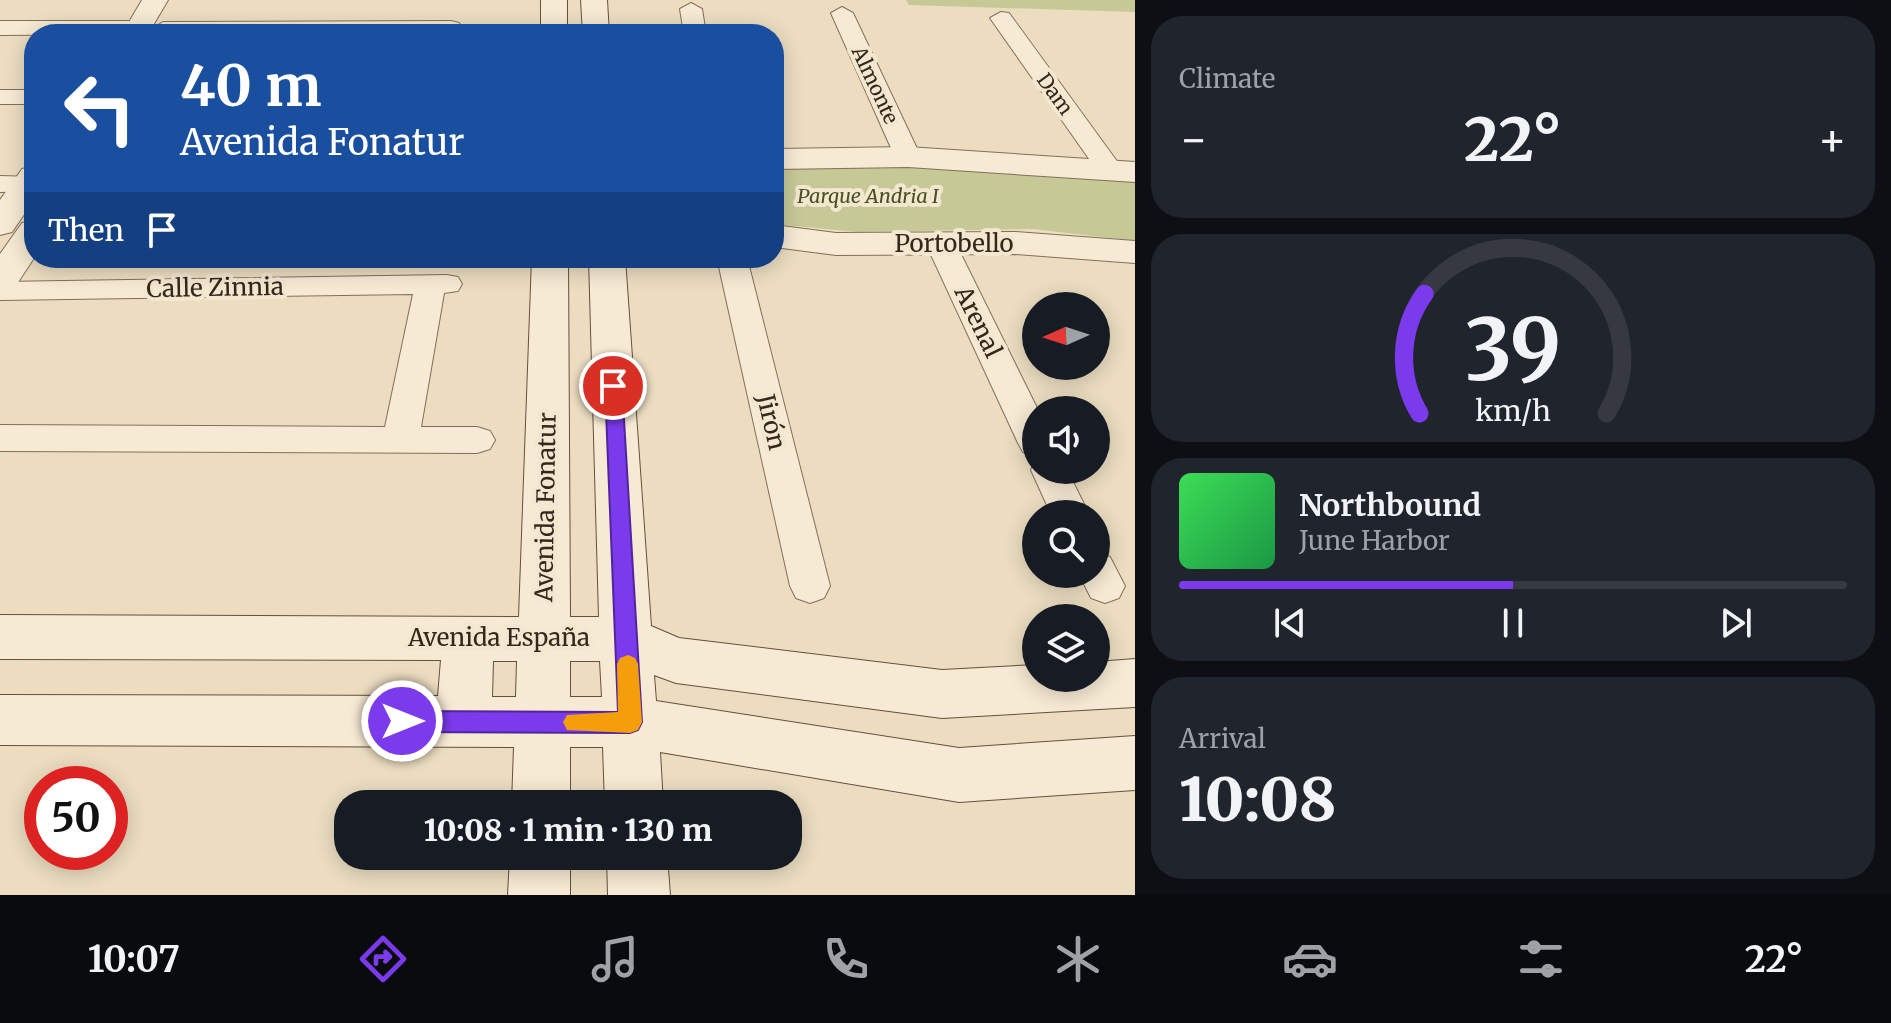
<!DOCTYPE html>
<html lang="en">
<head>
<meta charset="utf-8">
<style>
  body { margin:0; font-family:Merriweather,serif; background:#20242c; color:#f1f3f6; height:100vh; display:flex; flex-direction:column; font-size:30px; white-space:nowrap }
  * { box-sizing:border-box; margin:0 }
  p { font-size:26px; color:#9ea1a6 }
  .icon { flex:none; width:44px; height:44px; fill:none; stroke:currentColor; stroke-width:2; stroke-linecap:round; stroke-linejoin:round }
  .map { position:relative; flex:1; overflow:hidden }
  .panel { display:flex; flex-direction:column; gap:16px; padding:16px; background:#0d0f14; width:756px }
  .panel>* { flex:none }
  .banner { position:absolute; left:24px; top:24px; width:760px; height:244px; border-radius:32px; box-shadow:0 4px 20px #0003; background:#1a4fa0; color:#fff; overflow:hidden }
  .needle { width:52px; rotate:267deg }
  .controls { position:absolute; left:1022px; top:292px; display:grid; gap:16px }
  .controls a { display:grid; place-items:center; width:88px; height:88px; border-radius:50%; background:#171b24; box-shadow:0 4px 20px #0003; font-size:40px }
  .speed { position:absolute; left:24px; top:766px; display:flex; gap:16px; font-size:40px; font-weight:700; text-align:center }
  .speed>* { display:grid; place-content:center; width:104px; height:104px; border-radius:50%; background:#171b24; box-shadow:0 4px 20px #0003; line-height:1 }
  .speed .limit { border:12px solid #d22; background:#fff; color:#111 }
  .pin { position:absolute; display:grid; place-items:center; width:68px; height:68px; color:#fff; margin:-34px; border:4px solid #fff; border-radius:50%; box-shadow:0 2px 8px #0007 }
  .me { position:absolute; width:88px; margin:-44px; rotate:90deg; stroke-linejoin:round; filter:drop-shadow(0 0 6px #0008) }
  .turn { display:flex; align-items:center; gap:28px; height:168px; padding:0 24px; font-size:36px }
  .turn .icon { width:104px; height:104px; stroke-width:2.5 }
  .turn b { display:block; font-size:56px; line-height:68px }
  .then { display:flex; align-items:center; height:76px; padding:0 24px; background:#0003; gap:16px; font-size:30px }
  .big { font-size:60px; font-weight:800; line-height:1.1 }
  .panel .tile { flex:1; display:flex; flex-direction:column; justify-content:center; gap:12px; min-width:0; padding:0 28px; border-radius:32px; background:#20242c }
  .panel .dial { align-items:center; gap:0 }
  .dial svg { height:208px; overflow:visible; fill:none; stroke:#363941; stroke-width:7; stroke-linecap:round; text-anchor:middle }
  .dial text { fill:#f1f3f6; stroke:none }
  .song { display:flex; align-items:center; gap:24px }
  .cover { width:96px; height:96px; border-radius:12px; background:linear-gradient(135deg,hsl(130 70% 55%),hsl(140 70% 35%)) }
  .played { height:8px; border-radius:4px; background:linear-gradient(90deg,#7c3aed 50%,#363941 50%) }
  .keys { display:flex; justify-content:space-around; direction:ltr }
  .heat { display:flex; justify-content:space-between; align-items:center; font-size:44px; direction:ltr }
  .trip { position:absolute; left:334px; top:790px; width:468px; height:80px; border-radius:32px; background:#171b24; box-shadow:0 4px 20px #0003; font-weight:800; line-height:80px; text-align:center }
  .dock { display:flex; height:128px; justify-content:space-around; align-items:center; background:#090b0e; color:#9ea1a6 }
  .dock .icon { width:56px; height:56px }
  .dock .selected { color:#7c3aed }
  .dock b { font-size:36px; color:#f1f3f6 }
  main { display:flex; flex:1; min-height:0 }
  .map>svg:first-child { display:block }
  .green { fill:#c6c996 }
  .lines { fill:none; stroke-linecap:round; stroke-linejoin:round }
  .minor-casing { stroke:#846e5a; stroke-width:2 }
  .tertiary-casing { stroke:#846e5a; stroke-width:2 }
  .secondary-casing { stroke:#664f3d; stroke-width:2 }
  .minor { fill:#f7ead4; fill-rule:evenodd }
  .tertiary { fill:#f7ead4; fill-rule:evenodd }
  .secondary { fill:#f7ead4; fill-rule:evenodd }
  .route { fill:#7c3aed; stroke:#51269a; stroke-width:2 }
  .slow { fill:#f59e0b }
  .labels { text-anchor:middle; stroke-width:8; stroke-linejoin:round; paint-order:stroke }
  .far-street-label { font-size:20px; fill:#35271d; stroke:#f4e7d0 }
  .far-park-label { font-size:20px; font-style:italic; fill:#485025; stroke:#f4e7d0 }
  .street-label { font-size:24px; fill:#35271d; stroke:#f4e7d0 }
</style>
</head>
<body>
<main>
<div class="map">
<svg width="1135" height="895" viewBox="0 0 1135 895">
  <rect width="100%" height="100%" fill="#ecddc1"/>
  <g class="green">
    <polygon points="906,0 1135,0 1135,12 909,5"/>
    <polygon points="872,160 1135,178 1135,241 1033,229 857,232 774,224 774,166"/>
  </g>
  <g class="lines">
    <g class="minor-casing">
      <g id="minor">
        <polygon points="691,3 702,9 706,34 684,34 680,9"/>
        <polygon points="842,7 853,13 921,157 917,163 908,165 895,157 831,13"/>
        <polygon points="1001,12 1009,13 1119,164 1123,170 1119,176 1101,176 990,18"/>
        <polygon points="0,21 139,21 150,28 141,34 0,35"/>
        <polygon points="451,21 459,23 462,28 459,33 157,34 152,29 163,22"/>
        <rect x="0" y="90" width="34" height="14"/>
        <polygon points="0,176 34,177 34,191 0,192"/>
        <polygon points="941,235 951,238 956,244 1038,410 1036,456 1023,452 1018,443 926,244 931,238"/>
        <polygon points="717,258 747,258 830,586 824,598 810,603 796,598 790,586"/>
        <polygon points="447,275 458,277 462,284 458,291 444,293 421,427 477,427 490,431 495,440 490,449 477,453 0,451 0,425 385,427 413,294 0,300 0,282"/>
        <polygon points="1036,460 1036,470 1067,470 1089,514 1051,514 1031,470"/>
        <polygon points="1096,552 1110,557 1125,586 1119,598 1105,603 1091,598 1079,574 1096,574"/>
      </g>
    </g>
    <g class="tertiary-casing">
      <g id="tertiary">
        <polygon points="142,0 168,0 148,34 122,34"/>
        <polygon points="908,147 1135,162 1135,182 908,167 774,169 774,149"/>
        <polygon points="34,166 34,200 12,232 0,235 0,200 22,169"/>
        <polygon points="34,220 34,258 13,290 0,293 0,254 22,223"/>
        <polygon points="774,225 836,233 1015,232 1135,241 1135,263 1015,254 836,255 774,247"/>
      </g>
    </g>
    <g class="secondary-casing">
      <g id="secondary">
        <rect x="541" y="0" width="26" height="34"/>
        <polygon points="581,0 607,0 609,34 583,34"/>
        <path d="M532,258H568L570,617H599L589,258H625L651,626L679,638L942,670L1036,665V678H1096V662L1135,659V707L942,718L676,683L654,675L656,701L959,748L1135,736V790L959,802L660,752L663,804H605L603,747H570V804H512L514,747L0,745V695L438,696L441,660L0,659V615L519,617ZM493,661H517L516,697H492ZM570,661H600L602,697H570Z"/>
        <polygon points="510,856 570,856 570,895 508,895"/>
        <polygon points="607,856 667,856 670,895 608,895"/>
      </g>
    </g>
    <use href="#minor" class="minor"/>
    <use href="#tertiary" class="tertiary"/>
    <use href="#secondary" class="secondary"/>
  </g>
  <polygon class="route" points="613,380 622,386 642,722 638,730 630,733 402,732 394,729 391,721 394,714 402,711 618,712 605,386"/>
  <polygon class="slow" points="628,655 635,658 638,664 642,722 638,730 630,733 567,730 563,722 567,715 618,712 617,664 620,658"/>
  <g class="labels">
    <g class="far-street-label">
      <text transform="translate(875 85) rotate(65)" y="7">Almonte</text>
      <text transform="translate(1055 94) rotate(54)" y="7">Dam</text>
    </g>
    <g class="far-park-label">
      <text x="868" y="203">Parque Andria I</text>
    </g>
    <g class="street-label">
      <text x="954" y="252">Portobello</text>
      <text transform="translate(215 288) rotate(-1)" y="8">Calle Zinnia</text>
      <text transform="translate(978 322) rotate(64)" y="8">Arenal</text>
      <text transform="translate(771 422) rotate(77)" y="8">Jirón</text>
      <text transform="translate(546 507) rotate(-89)" y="8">Avenida Fonatur</text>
      <text x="499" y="646">Avenida España</text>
    </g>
  </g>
</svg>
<div class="controls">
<a><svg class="needle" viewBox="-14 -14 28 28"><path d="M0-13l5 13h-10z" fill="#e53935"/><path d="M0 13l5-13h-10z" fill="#9ea1a6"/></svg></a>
<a><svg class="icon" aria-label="sound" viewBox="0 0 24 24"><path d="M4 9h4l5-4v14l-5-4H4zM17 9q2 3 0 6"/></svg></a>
<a><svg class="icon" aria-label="search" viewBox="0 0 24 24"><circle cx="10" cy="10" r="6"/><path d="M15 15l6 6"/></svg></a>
<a><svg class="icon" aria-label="layers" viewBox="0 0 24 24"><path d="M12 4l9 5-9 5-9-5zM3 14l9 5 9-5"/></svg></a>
</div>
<div class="speed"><div class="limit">50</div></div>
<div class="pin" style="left:613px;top:386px;background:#d93025"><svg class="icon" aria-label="arrive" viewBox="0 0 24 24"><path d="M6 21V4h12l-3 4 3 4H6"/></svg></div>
<svg class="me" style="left:402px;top:721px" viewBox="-20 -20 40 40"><circle r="17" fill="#7c3aed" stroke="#fff" stroke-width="3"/><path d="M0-11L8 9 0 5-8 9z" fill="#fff"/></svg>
<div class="trip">10:08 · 1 min · 130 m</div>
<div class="banner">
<div class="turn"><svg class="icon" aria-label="left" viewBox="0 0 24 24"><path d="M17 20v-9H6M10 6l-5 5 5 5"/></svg><div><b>40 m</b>Avenida Fonatur</div></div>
<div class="then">Then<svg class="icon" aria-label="arrive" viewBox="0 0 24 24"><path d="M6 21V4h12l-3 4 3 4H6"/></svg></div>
</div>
</div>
<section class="panel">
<div class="tile"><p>Climate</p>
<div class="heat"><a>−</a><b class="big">22°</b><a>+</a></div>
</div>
<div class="tile dial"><svg viewBox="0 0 100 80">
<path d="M14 69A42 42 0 1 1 86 69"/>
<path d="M14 69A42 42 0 0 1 16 23" stroke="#7c3aed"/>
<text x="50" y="56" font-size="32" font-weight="700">39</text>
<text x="50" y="72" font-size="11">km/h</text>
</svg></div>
<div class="tile">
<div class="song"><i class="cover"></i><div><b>Northbound</b><p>June Harbor</p></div></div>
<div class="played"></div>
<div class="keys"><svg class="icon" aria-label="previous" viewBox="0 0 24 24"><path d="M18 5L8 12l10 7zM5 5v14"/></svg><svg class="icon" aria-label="pause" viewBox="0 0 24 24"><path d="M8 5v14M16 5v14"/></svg><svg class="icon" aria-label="next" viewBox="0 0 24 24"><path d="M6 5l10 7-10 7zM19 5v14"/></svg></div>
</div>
<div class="tile"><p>Arrival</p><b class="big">10:08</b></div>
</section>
</main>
<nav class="dock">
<b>10:07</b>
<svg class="icon selected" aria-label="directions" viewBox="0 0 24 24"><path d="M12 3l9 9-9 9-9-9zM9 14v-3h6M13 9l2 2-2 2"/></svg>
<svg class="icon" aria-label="music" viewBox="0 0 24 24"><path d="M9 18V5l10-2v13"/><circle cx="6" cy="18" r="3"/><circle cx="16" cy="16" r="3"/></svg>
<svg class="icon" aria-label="phone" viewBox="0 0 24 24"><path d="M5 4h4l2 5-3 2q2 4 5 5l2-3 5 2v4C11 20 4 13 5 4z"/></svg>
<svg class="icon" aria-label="climate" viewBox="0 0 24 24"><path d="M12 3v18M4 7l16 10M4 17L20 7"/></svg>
<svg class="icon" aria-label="car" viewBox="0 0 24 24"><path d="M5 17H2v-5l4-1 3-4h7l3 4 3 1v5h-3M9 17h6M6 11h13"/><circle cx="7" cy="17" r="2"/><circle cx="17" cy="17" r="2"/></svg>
<svg class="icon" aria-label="filters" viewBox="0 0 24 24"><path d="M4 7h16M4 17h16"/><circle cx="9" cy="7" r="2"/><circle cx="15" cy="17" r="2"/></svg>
<b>22°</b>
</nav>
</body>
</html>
